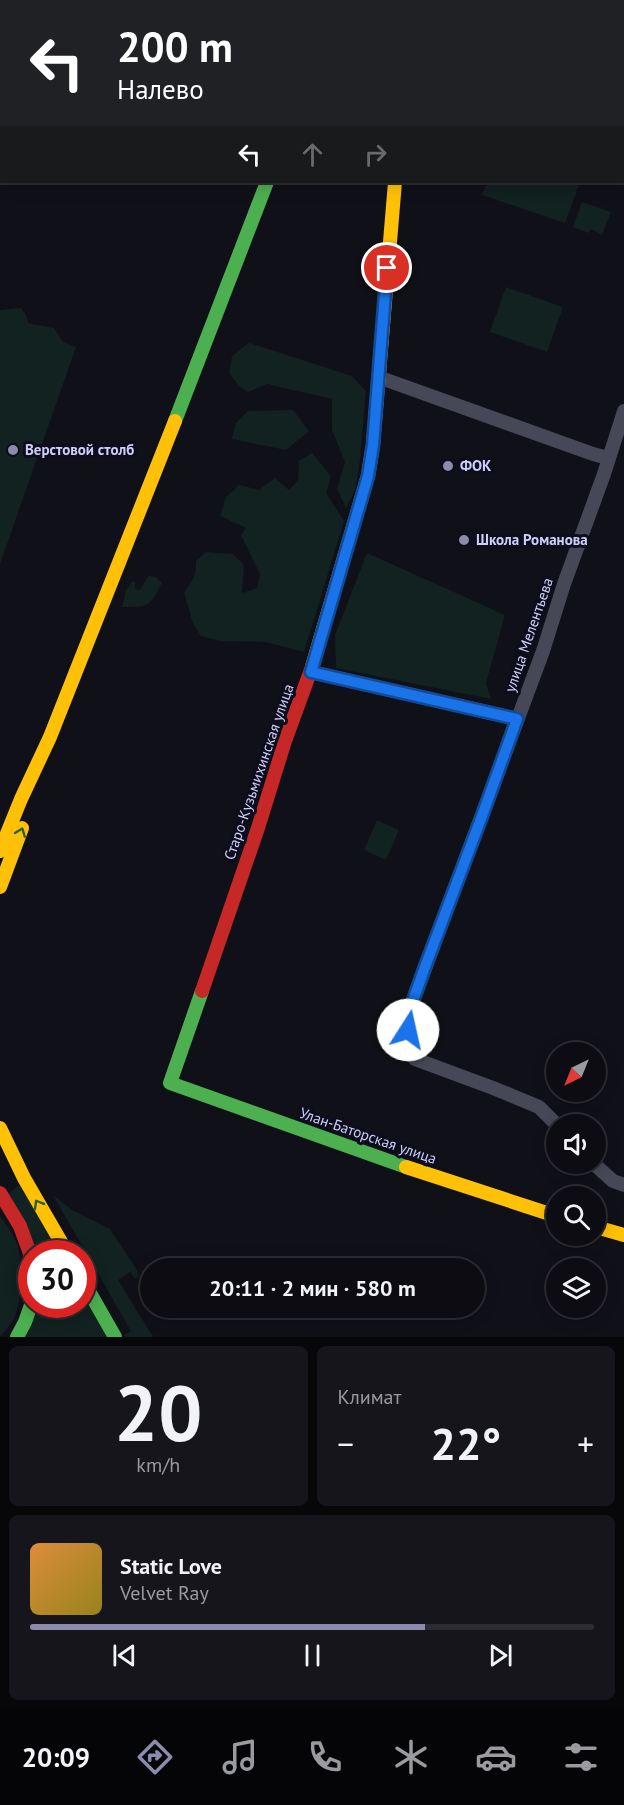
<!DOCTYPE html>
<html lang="ru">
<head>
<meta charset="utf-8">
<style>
  body { margin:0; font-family:"PT Sans",sans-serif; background:#15151b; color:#f1f3f6; height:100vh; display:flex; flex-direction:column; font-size:22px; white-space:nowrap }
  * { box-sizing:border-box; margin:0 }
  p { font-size:20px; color:#9a9b9f }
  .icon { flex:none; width:33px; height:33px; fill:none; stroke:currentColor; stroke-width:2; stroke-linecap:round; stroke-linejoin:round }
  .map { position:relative; height:1337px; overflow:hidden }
  .drawer { display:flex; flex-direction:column; gap:9px; padding:9px; background:#07070a; flex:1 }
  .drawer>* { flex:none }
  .banner { position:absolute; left:0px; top:0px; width:624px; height:183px; box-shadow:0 3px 15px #0003,0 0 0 2px #2c2c32; background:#202124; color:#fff; overflow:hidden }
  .needle { width:39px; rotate:223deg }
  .controls { position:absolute; left:546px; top:1042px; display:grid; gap:12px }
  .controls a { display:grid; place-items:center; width:60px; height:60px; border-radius:50%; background:#0c0c12; box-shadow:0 3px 15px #0003,0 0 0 2px #2c2c32; font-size:30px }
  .speed { position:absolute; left:18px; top:1240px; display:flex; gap:12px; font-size:30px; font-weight:700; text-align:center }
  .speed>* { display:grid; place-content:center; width:78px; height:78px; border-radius:50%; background:#0c0c12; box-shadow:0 3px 15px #0003,0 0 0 2px #2c2c32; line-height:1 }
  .speed .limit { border:9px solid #d22; background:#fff; color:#111 }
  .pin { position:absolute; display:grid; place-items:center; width:51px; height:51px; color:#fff; margin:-26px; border:3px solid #fff; border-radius:50%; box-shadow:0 2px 6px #0007 }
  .me { position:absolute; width:66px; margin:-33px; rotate:10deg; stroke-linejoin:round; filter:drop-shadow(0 0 4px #0008) }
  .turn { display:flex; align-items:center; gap:21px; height:126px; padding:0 18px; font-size:27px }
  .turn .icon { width:78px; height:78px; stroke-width:2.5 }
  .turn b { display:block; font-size:42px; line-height:51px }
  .lanes { display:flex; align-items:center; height:57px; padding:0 18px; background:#0003; justify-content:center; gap:30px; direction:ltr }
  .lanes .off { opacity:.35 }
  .big { font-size:45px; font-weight:600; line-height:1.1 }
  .drawer .widget { flex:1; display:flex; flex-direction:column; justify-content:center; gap:9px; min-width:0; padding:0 21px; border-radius:9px; background:#15151b }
  .drawer .dial { align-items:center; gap:0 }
  .dial b { font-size:78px; line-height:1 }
  .song { display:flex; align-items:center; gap:18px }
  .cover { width:72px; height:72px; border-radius:9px; background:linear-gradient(135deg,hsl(30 70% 55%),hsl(50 70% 35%)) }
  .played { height:6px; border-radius:3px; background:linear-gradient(90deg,#8b8cab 70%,#2c2c32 70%) }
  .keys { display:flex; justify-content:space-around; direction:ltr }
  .heat { display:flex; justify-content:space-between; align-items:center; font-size:33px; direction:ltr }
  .drawer .tiles { flex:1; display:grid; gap:9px; grid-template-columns:1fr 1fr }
  .widget:last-child { grid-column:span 2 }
  .trip { position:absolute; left:140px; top:1258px; width:345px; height:60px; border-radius:30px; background:#0c0c12; box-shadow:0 3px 15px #0003,0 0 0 2px #2c2c32; font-weight:600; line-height:60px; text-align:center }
  .dock { display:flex; height:96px; justify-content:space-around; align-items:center; background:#050507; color:#9a9b9f }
  .dock .icon { width:42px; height:42px }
  .dock .current { color:#8b8cab }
  .dock b { font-size:27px; color:#f1f3f6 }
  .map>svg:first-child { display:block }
  .green { fill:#112220 }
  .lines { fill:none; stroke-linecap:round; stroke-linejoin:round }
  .street { stroke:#464858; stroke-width:14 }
  .fast { stroke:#4caf50; stroke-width:14 }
  .slow { stroke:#ffc107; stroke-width:14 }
  .jam { stroke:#c62828; stroke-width:14 }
  .oneway { stroke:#2c5e36 }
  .route-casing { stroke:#114b97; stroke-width:15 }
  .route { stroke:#1a73e8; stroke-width:10 }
  .poi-dot { fill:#8b8cab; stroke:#0d0d1b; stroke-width:2 }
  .labels { text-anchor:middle; stroke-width:6; stroke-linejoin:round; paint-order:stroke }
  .poi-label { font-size:15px; font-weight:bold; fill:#cdcffa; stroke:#0d0d1b; text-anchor:start }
  .street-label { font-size:15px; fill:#cdcffa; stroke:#0d0d1b }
</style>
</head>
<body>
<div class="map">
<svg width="624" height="1337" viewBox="0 0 624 1337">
  <rect width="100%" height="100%" fill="#101018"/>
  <g class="green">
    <polygon points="487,182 580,182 565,223 482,195"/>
    <polygon points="582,202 611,212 602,235 591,229 589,233 573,227"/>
    <polygon points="506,287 563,307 547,352 490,332"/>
    <polygon points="21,308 26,315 28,323 54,328 63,342 76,347 0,564 0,310"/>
    <polygon points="249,343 352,376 366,391 360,460 355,491 346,508 337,489 345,462 332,430 332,399 267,384 248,392 239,386 229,373 232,356"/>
    <polygon points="293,410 309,431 286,450 232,439 236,423 248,411"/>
    <path d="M312,453L331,476L326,493L344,521L304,652L266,642L220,641L201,636L193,624L184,592C193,582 196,574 196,561L206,552L233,554L244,565L242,593L257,588L260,574L241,535L246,528L220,516L226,497L239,485L259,490L275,478L289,490L298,480L299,461Z"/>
    <polygon points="367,553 505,615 486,683 491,699 336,668 335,635"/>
    <path d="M148,576L156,577L162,583C149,607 150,607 122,607L126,590L133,581L135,582V589L140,590Z"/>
    <polygon points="377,820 399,830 386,860 364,850"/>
    <polygon points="21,1184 61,1254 36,1254 9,1193"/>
    <polygon points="53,1195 72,1210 110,1229 137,1270 138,1276 135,1279 130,1272 118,1280 153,1337 126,1337 124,1335 131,1331"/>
    <path d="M0,1216C7,1225 13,1234 17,1244C23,1260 22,1303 14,1318C11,1325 5,1331 0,1337Z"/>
    <polygon points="83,1290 110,1337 22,1337 36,1305 82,1305"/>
  </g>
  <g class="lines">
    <g class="street">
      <polyline points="378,377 593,454 608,458"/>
      <polyline points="311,672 517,719"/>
      <polyline points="557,1125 539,1107 493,1088 415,1059 408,1030 410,1009 543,651 564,584 604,474 624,411"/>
      <polyline points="594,1164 613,1181 624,1185"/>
    </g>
    <g class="fast">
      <polyline points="175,421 267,182"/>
      <polyline points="202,991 170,1083 406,1167"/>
      <polyline points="82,1279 115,1337"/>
      <polyline points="17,1337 25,1322 32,1302"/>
    </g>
    <g class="slow">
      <polyline points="312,667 368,476 373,445 395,182"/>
      <polyline points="0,851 21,799 50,737 175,421"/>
      <polyline points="0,887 22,828"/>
      <polyline points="0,1128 24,1178 68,1254"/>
      <polyline points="406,1167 556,1216"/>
      <polyline points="596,1227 624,1235"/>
    </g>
    <g class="jam">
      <polyline points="339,0 339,2"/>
      <polyline points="415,0 415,2"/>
      <polyline points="202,991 258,828 285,741 312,667"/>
      <polyline points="0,1193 20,1226 32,1259"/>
    </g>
  </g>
  <defs><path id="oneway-chevron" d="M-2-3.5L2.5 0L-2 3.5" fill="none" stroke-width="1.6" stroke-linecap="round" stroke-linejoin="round" transform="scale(1.5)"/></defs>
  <g class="oneway">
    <use href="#oneway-chevron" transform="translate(21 832) rotate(-69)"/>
    <use href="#oneway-chevron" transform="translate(38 1204) rotate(-120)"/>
  </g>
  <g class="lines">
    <g class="route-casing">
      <polyline id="route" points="387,268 373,445 368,476 311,672 517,719 482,816 425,967 410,1009 408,1030"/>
    </g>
    <use href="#route" class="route"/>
  </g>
  <g class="poi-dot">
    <circle cx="13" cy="450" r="6"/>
    <circle cx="448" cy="466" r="6"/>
    <circle cx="464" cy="540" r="6"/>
  </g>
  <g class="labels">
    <g class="poi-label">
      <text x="25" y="455">Верстовой столб</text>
      <text x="460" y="471">ФОК</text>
      <text x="476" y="545">Школа Романова</text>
    </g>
    <g class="street-label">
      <text transform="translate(529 635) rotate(-71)" y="5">улица Мелентьева</text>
      <text transform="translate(259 772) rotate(-71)" y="5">Старо-Кузьмихинская улица</text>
      <text transform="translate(368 1136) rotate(19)" y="5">Улан-Баторская улица</text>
    </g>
  </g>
</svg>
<div class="controls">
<a><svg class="needle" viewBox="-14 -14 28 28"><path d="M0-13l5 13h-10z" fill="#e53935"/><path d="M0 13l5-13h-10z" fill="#9a9b9f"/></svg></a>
<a><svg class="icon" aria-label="sound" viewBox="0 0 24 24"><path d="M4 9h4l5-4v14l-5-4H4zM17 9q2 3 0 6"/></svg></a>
<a><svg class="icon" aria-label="search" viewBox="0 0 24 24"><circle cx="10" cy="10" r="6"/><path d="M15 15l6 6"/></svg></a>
<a><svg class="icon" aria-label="layers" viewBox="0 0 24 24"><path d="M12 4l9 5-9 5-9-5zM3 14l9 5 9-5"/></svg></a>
</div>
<div class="speed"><div class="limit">30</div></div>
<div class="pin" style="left:387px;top:268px;background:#d93025"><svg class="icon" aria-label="arrive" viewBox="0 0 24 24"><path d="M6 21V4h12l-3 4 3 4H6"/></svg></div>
<svg class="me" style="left:408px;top:1030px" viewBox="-20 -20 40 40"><circle r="19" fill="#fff"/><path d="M0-13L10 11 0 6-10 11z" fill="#1a73e8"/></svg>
<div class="trip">20:11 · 2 мин · 580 m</div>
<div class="banner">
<div class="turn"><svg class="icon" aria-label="left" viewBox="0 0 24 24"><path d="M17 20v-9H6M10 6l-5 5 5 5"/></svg><div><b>200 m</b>Налево</div></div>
<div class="lanes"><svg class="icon" aria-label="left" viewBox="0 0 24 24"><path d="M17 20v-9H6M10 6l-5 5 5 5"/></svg><svg class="icon off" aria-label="ahead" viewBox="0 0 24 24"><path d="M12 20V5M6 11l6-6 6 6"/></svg><svg class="icon off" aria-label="right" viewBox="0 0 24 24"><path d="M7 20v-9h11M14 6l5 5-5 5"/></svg></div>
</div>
</div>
<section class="drawer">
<div class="tiles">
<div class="widget dial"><b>20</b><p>km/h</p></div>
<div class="widget"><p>Климат</p>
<div class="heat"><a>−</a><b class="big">22°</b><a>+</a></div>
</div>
<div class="widget">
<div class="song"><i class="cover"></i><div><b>Static Love</b><p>Velvet Ray</p></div></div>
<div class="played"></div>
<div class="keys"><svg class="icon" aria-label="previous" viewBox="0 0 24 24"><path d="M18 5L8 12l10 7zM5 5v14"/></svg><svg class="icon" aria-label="pause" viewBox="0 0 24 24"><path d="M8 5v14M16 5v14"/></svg><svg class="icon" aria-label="next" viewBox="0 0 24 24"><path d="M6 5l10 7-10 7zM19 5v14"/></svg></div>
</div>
</div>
</section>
<nav class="dock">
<b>20:09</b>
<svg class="icon current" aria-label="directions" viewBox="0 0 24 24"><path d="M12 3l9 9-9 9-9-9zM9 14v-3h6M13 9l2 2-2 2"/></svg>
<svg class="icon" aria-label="music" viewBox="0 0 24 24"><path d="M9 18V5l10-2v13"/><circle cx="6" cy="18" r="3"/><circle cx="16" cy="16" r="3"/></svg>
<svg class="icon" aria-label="phone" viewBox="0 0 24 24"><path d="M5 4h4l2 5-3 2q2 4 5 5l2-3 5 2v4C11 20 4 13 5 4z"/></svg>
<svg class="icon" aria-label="climate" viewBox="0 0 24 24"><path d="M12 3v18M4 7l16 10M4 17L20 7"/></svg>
<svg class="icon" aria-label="car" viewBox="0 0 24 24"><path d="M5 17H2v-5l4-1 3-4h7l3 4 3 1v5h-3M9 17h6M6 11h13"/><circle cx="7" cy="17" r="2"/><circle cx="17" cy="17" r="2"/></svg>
<svg class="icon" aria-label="filters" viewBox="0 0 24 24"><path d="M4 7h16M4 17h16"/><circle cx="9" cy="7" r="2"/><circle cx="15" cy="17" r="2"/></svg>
</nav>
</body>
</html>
